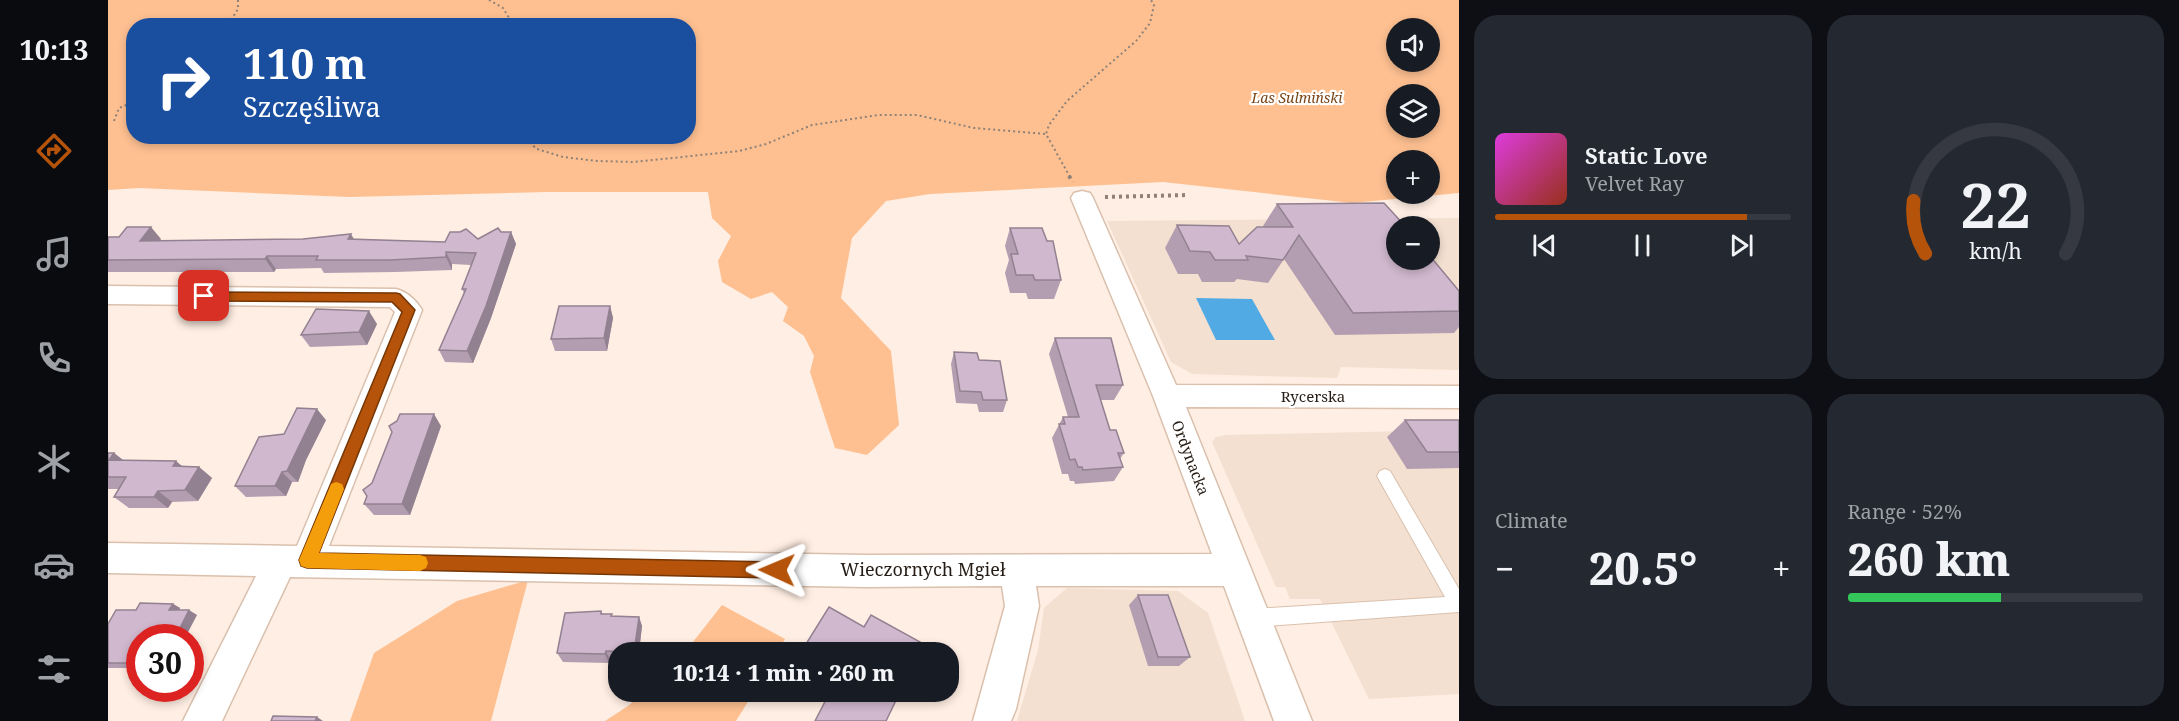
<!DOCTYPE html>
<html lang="en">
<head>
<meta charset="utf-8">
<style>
  body { margin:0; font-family:"Noto Serif",serif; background:#242831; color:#f1f3f6; height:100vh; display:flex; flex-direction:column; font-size:22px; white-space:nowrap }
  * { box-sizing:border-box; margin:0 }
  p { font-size:20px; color:#9ea1a6 }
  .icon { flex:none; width:33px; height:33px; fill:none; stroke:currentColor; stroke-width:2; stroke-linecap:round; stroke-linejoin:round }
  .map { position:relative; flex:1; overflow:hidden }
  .details { display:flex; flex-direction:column; gap:15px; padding:15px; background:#0d0f14; width:720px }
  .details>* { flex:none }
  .top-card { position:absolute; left:18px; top:18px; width:570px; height:126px; border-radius:24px; box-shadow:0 3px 9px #0003; background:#1a4fa0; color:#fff; overflow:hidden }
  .tools { position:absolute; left:1278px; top:18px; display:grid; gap:12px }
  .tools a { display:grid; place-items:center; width:54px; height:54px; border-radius:50%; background:#171b24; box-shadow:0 3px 9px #0003; font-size:30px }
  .speed { position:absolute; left:18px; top:624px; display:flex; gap:12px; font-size:30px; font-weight:700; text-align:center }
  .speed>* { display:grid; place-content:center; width:78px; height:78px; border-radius:50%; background:#171b24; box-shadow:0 3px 9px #0003; line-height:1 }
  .speed .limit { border:9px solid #d22; background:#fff; color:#111 }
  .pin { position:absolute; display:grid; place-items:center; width:51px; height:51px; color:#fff; margin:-26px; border-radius:12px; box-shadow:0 3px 9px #0006 }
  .me { position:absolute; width:66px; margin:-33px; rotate:271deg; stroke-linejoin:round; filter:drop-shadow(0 0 4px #0008) }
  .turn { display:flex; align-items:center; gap:21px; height:126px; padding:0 18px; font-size:27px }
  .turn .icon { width:78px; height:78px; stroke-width:2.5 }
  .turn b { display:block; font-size:42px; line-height:51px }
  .big { font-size:45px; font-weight:800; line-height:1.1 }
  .details .tile { flex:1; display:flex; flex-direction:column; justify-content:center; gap:9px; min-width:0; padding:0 21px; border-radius:24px; background:#242831 }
  .details .dial { align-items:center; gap:0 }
  .dial svg { height:156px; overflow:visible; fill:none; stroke:#363941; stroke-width:7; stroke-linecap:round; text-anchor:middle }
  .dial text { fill:#f1f3f6; stroke:none }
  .song { display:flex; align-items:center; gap:18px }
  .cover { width:72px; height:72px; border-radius:9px; background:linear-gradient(135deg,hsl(300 70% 55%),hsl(10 70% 35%)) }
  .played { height:6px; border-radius:3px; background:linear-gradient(90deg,#b45309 85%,#363941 85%) }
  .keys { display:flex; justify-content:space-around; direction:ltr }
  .heat { display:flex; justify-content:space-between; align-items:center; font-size:33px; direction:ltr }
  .charge { height:9px; border-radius:4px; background:linear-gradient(90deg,#34c759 52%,#363941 0) }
  .details .tiles { flex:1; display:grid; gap:15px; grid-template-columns:repeat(2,1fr) }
  .trip { position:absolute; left:500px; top:642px; width:351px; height:60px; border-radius:24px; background:#171b24; box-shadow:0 3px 9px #0003; font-weight:800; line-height:60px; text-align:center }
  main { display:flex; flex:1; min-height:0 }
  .dock { display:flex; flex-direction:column; width:108px; justify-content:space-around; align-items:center; background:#090b0e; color:#9ea1a6 }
  .dock .icon { width:42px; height:42px }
  .dock .selected { color:#b45309 }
  .dock b { font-size:27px; color:#f1f3f6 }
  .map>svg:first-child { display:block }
  .industrial { fill:#f3e0d0; fill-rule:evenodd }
  .green { fill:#fec091; fill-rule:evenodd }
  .water { fill:#51aae4 }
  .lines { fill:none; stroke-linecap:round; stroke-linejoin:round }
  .lane-casing { stroke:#dac0ad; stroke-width:2 }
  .street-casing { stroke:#dac0ad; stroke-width:3 }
  .path-far1 { stroke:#8e8178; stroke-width:2; stroke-dasharray:2 3; stroke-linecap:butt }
  .path { stroke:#8e8178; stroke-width:4; stroke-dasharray:3 4; stroke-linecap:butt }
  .lane { fill:#fff; fill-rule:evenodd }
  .street { fill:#fff; fill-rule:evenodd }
  .wall { fill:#b39eb1 }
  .shaded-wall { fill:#928190 }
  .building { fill:#d0b8ce; stroke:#928190; stroke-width:1.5 }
  .route { fill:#b45309; stroke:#753606; stroke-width:1.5 }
  .slow { fill:#f59e0b }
  .labels { text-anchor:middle; stroke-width:4.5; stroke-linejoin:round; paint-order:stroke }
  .far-park-label { font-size:14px; font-style:italic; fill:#774418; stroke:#fff }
  .street-label { font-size:15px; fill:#251c15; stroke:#fff }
  .near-street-label { font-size:18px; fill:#251c15; stroke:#fff }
</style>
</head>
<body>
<main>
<nav class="dock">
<b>10:13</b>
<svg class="icon selected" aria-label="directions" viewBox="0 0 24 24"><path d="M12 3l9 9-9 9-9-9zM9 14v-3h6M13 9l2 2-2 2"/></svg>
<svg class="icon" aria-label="music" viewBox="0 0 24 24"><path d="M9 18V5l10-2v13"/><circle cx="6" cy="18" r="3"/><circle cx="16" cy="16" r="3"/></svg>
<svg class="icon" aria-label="phone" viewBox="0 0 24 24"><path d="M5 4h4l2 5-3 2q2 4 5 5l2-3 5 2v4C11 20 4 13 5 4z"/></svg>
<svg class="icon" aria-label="climate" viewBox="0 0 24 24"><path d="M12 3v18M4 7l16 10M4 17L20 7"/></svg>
<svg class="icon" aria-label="car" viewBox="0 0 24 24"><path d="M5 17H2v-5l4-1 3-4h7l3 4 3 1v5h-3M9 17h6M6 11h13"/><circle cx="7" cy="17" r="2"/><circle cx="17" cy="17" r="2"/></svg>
<svg class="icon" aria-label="filters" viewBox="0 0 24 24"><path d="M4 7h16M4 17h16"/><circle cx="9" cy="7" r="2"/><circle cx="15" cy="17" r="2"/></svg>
</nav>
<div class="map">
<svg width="1351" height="721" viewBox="0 0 1351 721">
  <rect width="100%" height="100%" fill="#ffeee3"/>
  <g class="industrial">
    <path d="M1351,218V370L1233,367L1229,378L1084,374L1063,362L999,221ZM1288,226H1322V260H1288Z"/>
    <polygon points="1351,430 1351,694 1261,699 1212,599 1182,599 1177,587 1168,587 1104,442 1108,437 1118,435"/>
    <polygon points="959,588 1070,591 1100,613 1137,721 909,721 930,650 936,608"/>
  </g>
  <g class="green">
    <path d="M0,0H1351V193L1244,203L1055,182L822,194L778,201L744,238L733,298L783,351L791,425L759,455L727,448L702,372L706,356L696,336L675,321L680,307L664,292L643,299L614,282L610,261L623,236L604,218L600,192H438L241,197L31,188L0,190ZM26,26H580V136H26ZM1322,28V62H1288V28ZM1322,94V128H1288V94ZM1322,160V194H1288V160Z"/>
    <polygon points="420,580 383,721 242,721 266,653 349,601"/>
    <polygon points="614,605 677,639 669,652 577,652"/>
    <polygon points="536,692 646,692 628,721 497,721 520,706"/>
  </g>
  <polygon class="water" points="1088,298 1144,299 1167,340 1108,340"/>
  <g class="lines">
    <g class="lane-casing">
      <polygon id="lane" points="1277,469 1282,471 1351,589 1351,612 1145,627 1139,624 1136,618 1139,612 1145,609 1337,597 1269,476 1272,471"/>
    </g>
    <g class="street-casing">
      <path id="street" d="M974,191L982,193L985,198L1068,385L1351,386V408L1078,407L1204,721H1166L1116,586H928L931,606L908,709L903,721H865L897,606L894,586L758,587L182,577L114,721H75L148,576L0,573V543L189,546L287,312L282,307L0,304V286L288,289C299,292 308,300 314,310L221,546L758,555L1104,554L1045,396L963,198L966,193Z"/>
    </g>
    <g class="path-far1">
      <polyline points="130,0 130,9 123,20 134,26"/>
      <polyline points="381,0 395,8 406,26"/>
      <polyline points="6,121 11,108 26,102"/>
      <polyline points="414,136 429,149 455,157 489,161 526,162 631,151 658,144 704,125 770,115 809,115 866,128 938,134"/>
      <polyline points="962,177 938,134 941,125 959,101 1028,41 1042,23 1046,5 1043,0"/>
    </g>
    <g class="path">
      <polyline points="961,176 965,182"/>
      <polyline points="997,197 1081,195"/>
    </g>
    <use href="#lane" class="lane"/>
    <use href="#street" class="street"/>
  </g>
  <g class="wall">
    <polygon points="1169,204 1351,291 1351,327 1346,333 1227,335 1176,259 1160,283 1129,279 1126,282 1094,282 1090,274 1070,274 1057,248 1069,225 1131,244 1156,227 1155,226"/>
    <polygon points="902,228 953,280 946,299 920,299 918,293 902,293 897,273 901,260 897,246"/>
    <polygon points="393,232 403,232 408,244 383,318 365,363 337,362 331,350 356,293 354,289 363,265 344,264 344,270 288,272 216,273 213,268 168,269 166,272 0,272 0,237 53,239 52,240 246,240 337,242 370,239"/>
    <polygon points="502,306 505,318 499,351 447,351 443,339"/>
    <polygon points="269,324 259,345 202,347 193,335"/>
    <polygon points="947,338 1015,385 1006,400 992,400 1002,430 1016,453 1012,459 1015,467 1006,481 967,484 966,481 962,481 960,474 954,474 944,438 955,417 960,417 941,354"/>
    <polygon points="846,352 871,360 899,400 895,412 871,412 869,404 848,403 843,364"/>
    <polygon points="218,420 198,460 190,482 184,482 178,496 138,497 127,486 176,434"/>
    <polygon points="1297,420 1351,420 1351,468 1299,469 1279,437"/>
    <polygon points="333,426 302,515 266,515 256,504 264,483"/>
    <polygon points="0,453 6,453 15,460 75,466 91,467 104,478 90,501 64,502 60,508 21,508 6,497 11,489 0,489"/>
    <polygon points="1030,595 1082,657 1071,666 1040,666 1021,605"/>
    <polygon points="65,604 72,608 71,610 89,615 32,638 32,668 0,668 0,624 28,610"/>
    <polygon points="493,611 495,614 505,616 531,617 534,626 531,652 510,652 510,660 502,660 501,663 455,662 449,653"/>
    <polygon points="756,627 811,652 698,652 698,644"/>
  </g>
  <g class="shaded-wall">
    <polygon points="43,227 53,239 42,253 32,241"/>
    <polygon points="403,232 408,244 383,318 365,363 359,351"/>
    <polygon points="243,234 250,246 240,239"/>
    <polygon points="338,252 344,264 344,270 338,257"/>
    <polygon points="159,256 168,269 166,272 157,259"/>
    <polygon points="502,306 505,318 499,351 496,338"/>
    <polygon points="261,311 269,324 259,345 251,332"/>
    <polygon points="209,409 218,420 198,460 190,482 179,471 189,450"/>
    <polygon points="326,414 333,426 302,515 294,504"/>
    <polygon points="6,453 20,464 1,460"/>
    <polygon points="68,461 81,472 65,466"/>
    <polygon points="91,467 104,478 90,501 77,490"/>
    <polygon points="174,472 184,482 178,496 167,486"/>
    <polygon points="50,491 64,502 60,508 46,497"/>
    <polygon points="65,604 72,608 69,615 61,610"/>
    <polygon points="81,610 89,615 77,638 67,638"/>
    <polygon points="531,617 534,626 531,652 526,652"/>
    <polygon points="498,651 502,660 501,663 497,654"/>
    <polygon points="209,717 215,721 207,721"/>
  </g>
  <g class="building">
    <polygon points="1276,203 1297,226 1288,226 1288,260 1322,260 1322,256 1351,291 1351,311 1245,313 1191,235 1175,260 1138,256 1140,260 1107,260 1102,252 1082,251 1069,225 1121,226 1131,244 1149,227 1185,227 1169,204"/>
    <polygon points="19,227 43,227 32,241 195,239 243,234 240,239 337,242 342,232 352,232 358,229 370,239 390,228 393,232 403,232 378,306 359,351 331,350 358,289 354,289 368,253 338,252 338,257 282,260 208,260 210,256 159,256 157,259 0,260 0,237 11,237"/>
    <polygon points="902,228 934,228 939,241 945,241 953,280 927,280 925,275 908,275 903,254 910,254"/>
    <polygon points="451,306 502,306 496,338 443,339"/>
    <polygon points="208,309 261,311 251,332 193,335"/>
    <polygon points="947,338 1003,338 1015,385 988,385 1002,430 1008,430 1016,453 1010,453 1015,467 975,470 974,467 970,467 967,459 962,460 951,424 957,424 955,417 971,417"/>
    <polygon points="846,352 869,353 871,360 892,361 899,400 875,400 873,392 852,391"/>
    <polygon points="189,408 209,409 189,450 179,471 174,472 167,486 127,486 151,437 176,434"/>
    <polygon points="292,414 326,414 294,504 256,504 259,496 255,490 264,483 284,432 281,426 289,421"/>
    <polygon points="1297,420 1351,420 1351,452 1319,452"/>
    <polygon points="0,453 6,453 1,460 68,461 65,466 91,467 77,490 50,491 46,497 6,497 18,477 0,477"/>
    <polygon points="1030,595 1060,595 1082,657 1050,657"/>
    <polygon points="32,603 65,604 61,610 81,610 67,638 32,638 32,663 0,663 0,624 8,610 28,610"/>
    <polygon points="721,607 756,627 763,615 814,643 810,652 713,652 698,644"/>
    <polygon points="493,611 493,614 504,614 503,616 531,617 526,652 498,651 497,654 449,653 457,613"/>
    <polygon points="722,692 792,692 778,721 707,721"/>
    <polygon points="165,716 209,717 207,721 163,721"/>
  </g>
  <polygon class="route" points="96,292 288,293 292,294 307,310 211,553 669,562 675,564 678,570 675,575 669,578 199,568 193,566 191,560 294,312 284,302 96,301 90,296"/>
  <polygon class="slow" points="228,482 234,484 236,489 211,553 312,555 318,557 320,563 318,568 312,571 199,568 193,566 191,560 221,489 223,484"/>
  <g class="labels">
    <g class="far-park-label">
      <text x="1189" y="103">Las Sulmiński</text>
    </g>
    <g class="street-label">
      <text x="1205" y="402">Rycerska</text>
      <text transform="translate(1082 458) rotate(69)" y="5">Ordynacka</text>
    </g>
    <g class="near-street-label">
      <text x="815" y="576">Wieczornych Mgieł</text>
    </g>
  </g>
</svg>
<div class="tools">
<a><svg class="icon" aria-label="sound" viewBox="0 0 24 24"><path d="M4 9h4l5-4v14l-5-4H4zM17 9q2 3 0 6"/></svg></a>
<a><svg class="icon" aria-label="layers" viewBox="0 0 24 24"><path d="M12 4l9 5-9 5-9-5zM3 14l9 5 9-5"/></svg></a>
<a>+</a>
<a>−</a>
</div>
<div class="speed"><div class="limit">30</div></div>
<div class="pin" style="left:96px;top:296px;background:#d93025"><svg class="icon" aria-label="arrive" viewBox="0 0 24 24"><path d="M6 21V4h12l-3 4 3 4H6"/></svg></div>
<svg class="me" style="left:669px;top:570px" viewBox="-20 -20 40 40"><path d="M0-17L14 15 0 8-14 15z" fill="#b45309" stroke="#fff" stroke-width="4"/></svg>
<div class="trip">10:14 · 1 min · 260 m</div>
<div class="top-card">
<div class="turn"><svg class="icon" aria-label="right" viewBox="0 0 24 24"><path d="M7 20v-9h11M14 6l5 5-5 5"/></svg><div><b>110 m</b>Szczęśliwa</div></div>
</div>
</div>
<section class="details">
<div class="tiles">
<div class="tile">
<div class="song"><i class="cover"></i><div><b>Static Love</b><p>Velvet Ray</p></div></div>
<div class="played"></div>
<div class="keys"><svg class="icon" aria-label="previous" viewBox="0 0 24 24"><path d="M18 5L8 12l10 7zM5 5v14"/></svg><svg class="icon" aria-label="pause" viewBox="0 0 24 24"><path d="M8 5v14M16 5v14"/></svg><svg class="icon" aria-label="next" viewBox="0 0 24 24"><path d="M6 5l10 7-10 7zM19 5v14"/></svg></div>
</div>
<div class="tile dial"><svg viewBox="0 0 100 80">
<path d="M14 69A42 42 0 1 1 86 69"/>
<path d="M14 69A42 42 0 0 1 8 42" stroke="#b45309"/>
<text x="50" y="56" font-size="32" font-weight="700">22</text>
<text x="50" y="72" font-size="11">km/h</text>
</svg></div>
<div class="tile"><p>Climate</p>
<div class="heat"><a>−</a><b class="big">20.5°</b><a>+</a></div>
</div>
<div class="tile"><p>Range · 52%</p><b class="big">260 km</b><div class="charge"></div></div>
</div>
</section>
</main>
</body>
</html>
